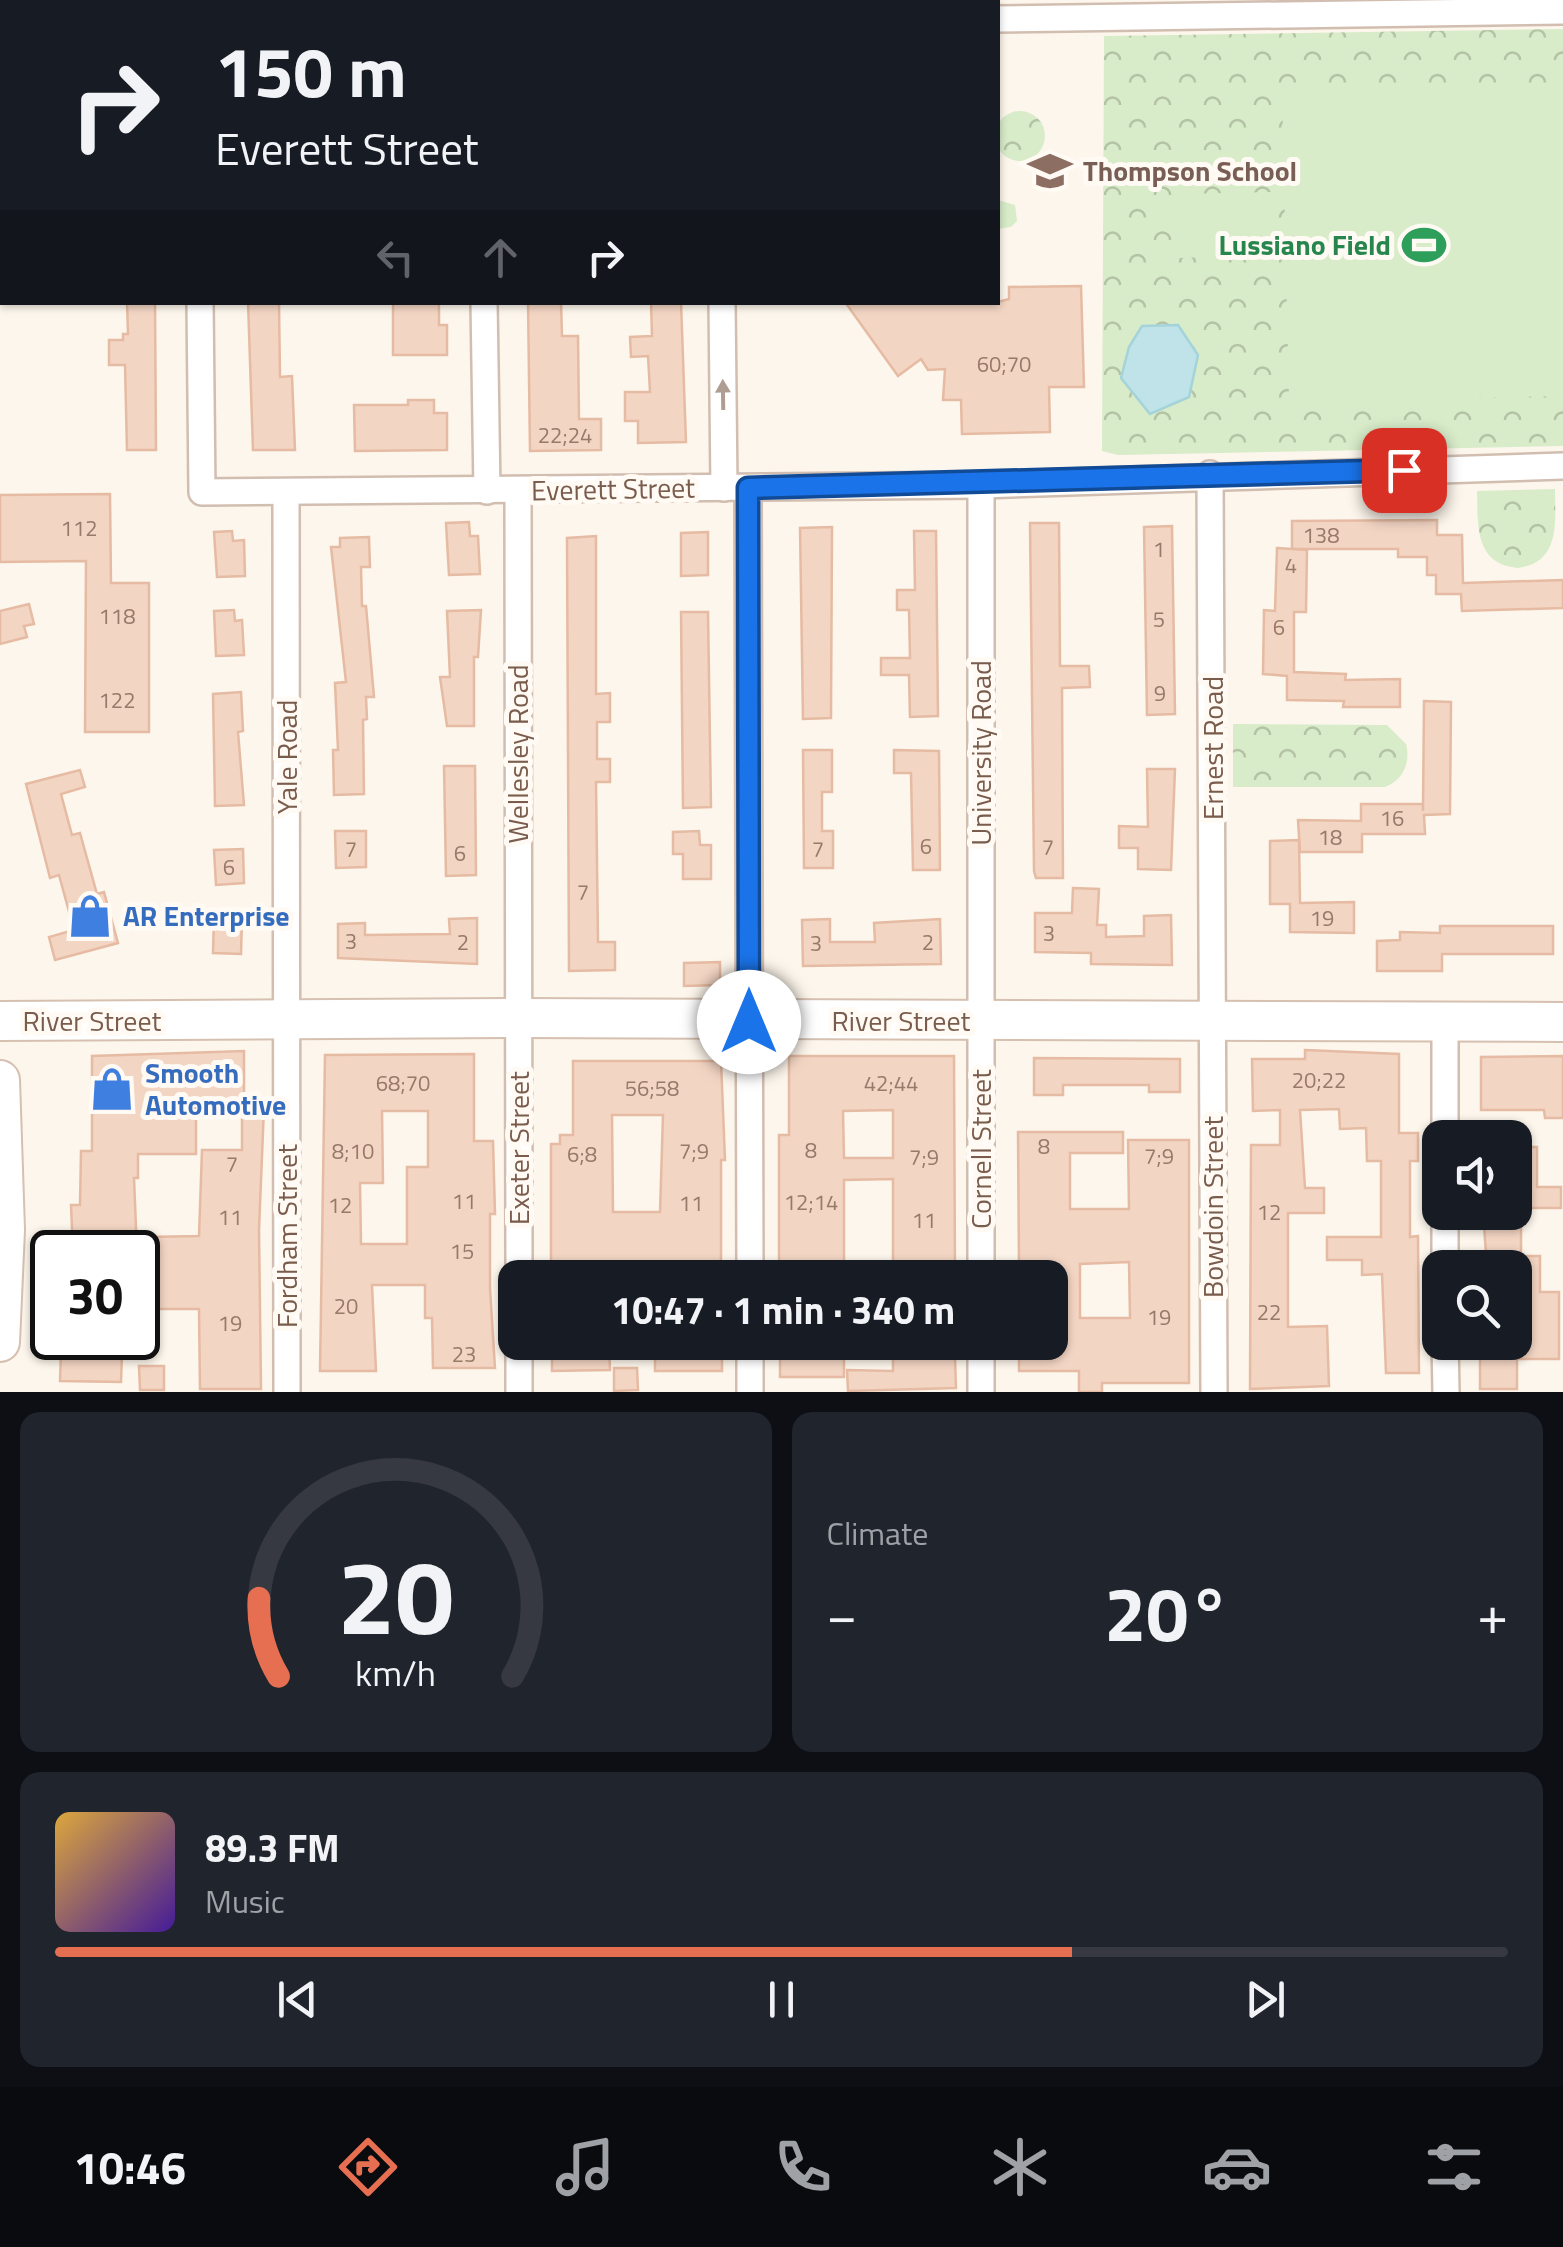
<!DOCTYPE html>
<html lang="en">
<head>
<meta charset="utf-8">
<style>
  body { margin:0; font-family:"Titillium Web",sans-serif; background:#20242c; color:#f1f3f6; height:100vh; display:flex; flex-direction:column; font-size:38px; white-space:nowrap }
  * { box-sizing:border-box; margin:0 }
  p { font-size:32px; color:#9ea1a6 }
  .icon { flex:none; width:55px; height:55px; fill:none; stroke:currentColor; stroke-width:2; stroke-linecap:round; stroke-linejoin:round }
  .map { position:relative; height:1392px; overflow:hidden }
  .details { display:flex; flex-direction:column; gap:20px; padding:20px; background:#0d0f14; flex:1 }
  .details>* { flex:none }
  .top-card { position:absolute; left:0px; top:0px; width:1000px; height:305px; box-shadow:0 2px 8px #0004; background:#171b24; color:#f1f3f6; overflow:hidden }
  .buttons { position:absolute; left:1422px; top:1120px; display:grid; gap:20px }
  .buttons a { display:grid; place-items:center; width:110px; height:110px; border-radius:20px; background:#171b24; box-shadow:0 2px 8px #0004; font-size:50px }
  .speed { position:absolute; left:30px; top:1230px; display:flex; gap:20px; font-size:50px; font-weight:700; text-align:center }
  .speed>* { display:grid; place-content:center; width:130px; height:130px; border-radius:50%; background:#171b24; box-shadow:0 2px 8px #0004; line-height:1 }
  .speed .limit { border:5px solid #111; border-radius:15px; background:#fff; color:#111 }
  .pin { position:absolute; display:grid; place-items:center; width:85px; height:85px; color:#fff; margin:-42px; border-radius:20px; box-shadow:0 5px 15px #0006 }
  .me { position:absolute; width:110px; margin:-55px; rotate:0deg; stroke-linejoin:round; filter:drop-shadow(0 0 8px #0008) }
  .turn { display:flex; align-items:center; gap:35px; height:210px; padding:0 50px; font-size:45px }
  .turn .icon { width:130px; height:130px; stroke-width:2.5 }
  .turn b { display:block; font-size:70px; line-height:85px }
  .lanes { display:flex; align-items:center; height:95px; padding:0 50px; background:#0003; justify-content:center; gap:50px; direction:ltr }
  .lanes .off { opacity:.35 }
  .big { font-size:75px; font-weight:700; line-height:1.1 }
  .details .widget { flex:1; display:flex; flex-direction:column; justify-content:center; gap:15px; min-width:0; padding:0 35px; border-radius:20px; background:#20242c }
  .details .dial { align-items:center; gap:0 }
  .dial svg { height:260px; overflow:visible; fill:none; stroke:#363941; stroke-width:7; stroke-linecap:round; text-anchor:middle }
  .dial text { fill:#f1f3f6; stroke:none }
  .song { display:flex; align-items:center; gap:30px }
  .cover { width:120px; height:120px; border-radius:15px; background:linear-gradient(135deg,hsl(40 70% 55%),hsl(260 70% 35%)) }
  .played { height:10px; border-radius:5px; background:linear-gradient(90deg,#e76f51 70%,#363941 70%) }
  .keys { display:flex; justify-content:space-around; direction:ltr }
  .heat { display:flex; justify-content:space-between; align-items:center; font-size:55px; direction:ltr }
  .details .tiles { flex:1; display:grid; gap:20px; grid-template-columns:1fr 1fr }
  .widget:last-child { grid-column:span 2 }
  .trip { position:absolute; left:498px; top:1260px; width:570px; height:100px; border-radius:20px; background:#171b24; box-shadow:0 2px 8px #0004; font-weight:700; line-height:100px; text-align:center }
  .dock { display:flex; height:160px; justify-content:space-around; align-items:center; background:#090b0e; color:#9ea1a6 }
  .dock .icon { width:70px; height:70px }
  .dock .active { color:#e76f51 }
  .dock b { font-size:45px; color:#f1f3f6 }
  .map>svg:first-child { display:block }
  .park { fill:url(#park-crowns) }
  .garden { fill:#d8ecc9 }
  .water { fill:#bfe3e8; stroke:#a5d3da; stroke-width:2.5 }
  .building { fill:#f3d5c3; stroke:#e6bba3; stroke-width:2.5; fill-rule:evenodd }
  .lines { fill:none; stroke-linecap:round; stroke-linejoin:round }
  .street-casing { stroke:#d1beb0; stroke-width:30 }
  .secondary-casing { stroke:#d6c0b0; stroke-width:42 }
  .street { stroke:#fff; stroke-width:25 }
  .secondary { stroke:#fff; stroke-width:38 }
  .oneway { fill:#af9d94 }
  .route-casing { stroke:#114b97; stroke-width:25 }
  .route { stroke:#1a73e8; stroke-width:18 }
  .labels { text-anchor:middle; stroke-width:10; stroke-linejoin:round; paint-order:stroke }
  .number-label { font-size:22px; fill:#987a6a }
  .education-label { font-size:28px; font-weight:bold; fill:#785e54; stroke:#fffaf3; text-anchor:start }
  .leisure-label { font-size:28px; font-weight:bold; fill:#27864d; stroke:#fffaf3; text-anchor:end }
  .street-label { font-size:28px; fill:#7a5c4d; stroke:#fffaf3 }
  .shop-label { font-size:28px; font-weight:bold; fill:#366cbe; stroke:#fffaf3; text-anchor:start }
</style>
</head>
<body>
<div class="map">
<svg width="1563" height="1392" viewBox="0 0 1563 1392">
  <defs>
    <pattern id="park-crowns" width="20" height="18" patternUnits="userSpaceOnUse" patternTransform="scale(2.5)"><rect width="20" height="18" fill="#d8ecc9"/><path d="M2 6a3 3 0 1 1 6 0M12 15a3 3 0 1 1 6 0" fill="none" stroke="#b4c2a5"/></pattern>
  </defs>
  <rect width="100%" height="100%" fill="#fdf6ec"/>
  <g class="park">
    <polygon points="1563,29 1563,446 1118,455 1102,451 1104,36"/>
    <circle cx="1020" cy="136" r="25"/>
    <polygon points="998,200 1015,205 1017,221 1011,227 998,229"/>
    <path d="M1555,489C1555,522 1561,562 1518,568C1474,564 1478,525 1477,491Z"/>
    <path d="M1233,724L1387,725L1406,744C1411,763 1403,780 1385,787H1233Z"/>
  </g>
  <g class="garden">
    <polygon points="1563,88 1563,396 1289,401 1282,93"/>
    <polygon points="1278,192 1279,255 1178,258 1177,194"/>
  </g>
  <polygon class="water" points="1178,325 1198,355 1189,397 1150,414 1121,378 1129,347 1142,326"/>
  <g class="building">
    <polygon points="1081,286 1084,387 1049,387 1050,432 962,434 961,400 943,400 945,369 928,370 921,359 898,376 845,302 998,302 1009,299 1009,287"/>
    <polygon points="127,302 155,302 156,450 127,450 125,365 109,365 109,340 123,340 123,334 128,334"/>
    <polygon points="248,302 279,302 280,377 292,376 295,450 253,450"/>
    <polygon points="393,302 439,302 439,325 447,325 447,355 393,355"/>
    <polygon points="528,302 561,302 562,336 578,336 579,419 601,419 601,450 530,451"/>
    <polygon points="651,302 681,302 686,442 638,443 638,421 625,421 625,392 650,392 648,356 631,357 630,337 652,336"/>
    <polygon points="408,400 434,400 434,413 447,413 447,450 355,451 354,405 408,405"/>
    <polygon points="110,494 111,583 149,583 149,732 85,732 86,561 0,562 0,495"/>
    <polygon points="1437,520 1437,535 1462,535 1463,583 1563,580 1563,608 1462,611 1461,594 1436,594 1436,575 1427,575 1427,557 1398,557 1398,549 1292,549 1292,521"/>
    <polygon points="469,522 470,536 478,536 480,574 449,575 446,523"/>
    <polygon points="1030,523 1059,523 1060,666 1089,666 1090,687 1062,688 1063,878 1036,878 1034,871"/>
    <polygon points="1172,526 1175,714 1147,715 1144,527"/>
    <polygon points="832,527 831,718 803,719 800,528"/>
    <polygon points="232,531 233,541 244,540 245,576 217,577 214,532"/>
    <polygon points="914,531 936,531 938,716 910,717 909,675 881,675 881,658 910,658 909,610 897,610 897,590 915,590"/>
    <polygon points="708,532 708,575 681,576 681,533"/>
    <polygon points="596,536 596,694 610,693 610,722 597,722 597,759 610,759 610,782 596,782 598,942 615,942 615,970 569,971 567,538"/>
    <polygon points="369,537 370,567 361,567 362,606 366,606 374,697 366,697 367,719 363,720 364,794 334,795 333,750 338,750 335,683 346,682 331,547 340,547 340,538"/>
    <polygon points="1277,548 1307,550 1306,612 1294,612 1294,672 1346,674 1345,680 1400,679 1400,707 1343,707 1344,701 1287,700 1287,676 1263,674 1264,610 1275,611"/>
    <polygon points="29,604 34,624 24,626 27,637 0,644 0,611"/>
    <polygon points="234,610 235,621 242,620 244,655 216,656 214,611"/>
    <polygon points="481,610 478,657 474,657 474,726 447,726 440,677 450,677 447,611"/>
    <polygon points="681,612 708,612 711,807 683,808"/>
    <polygon points="241,692 243,731 238,732 244,805 215,806 213,694"/>
    <polygon points="1424,701 1451,702 1450,814 1424,815 1425,834 1362,834 1362,852 1300,852 1298,820 1361,821 1361,804 1423,804 1423,811"/>
    <polygon points="803,750 832,750 832,792 822,792 822,831 833,831 833,868 804,868"/>
    <polygon points="894,750 939,751 940,870 913,870 911,773 894,773"/>
    <polygon points="444,766 475,766 476,875 446,876"/>
    <polygon points="1147,769 1175,769 1171,870 1138,869 1138,848 1119,848 1119,826 1148,827"/>
    <polygon points="80,770 85,787 61,794 72,835 80,833 97,894 104,892 118,943 55,960 49,937 74,930 59,875 50,878 26,784"/>
    <polygon points="335,831 366,831 366,867 336,868"/>
    <polygon points="699,831 700,845 711,845 711,879 683,879 683,854 673,854 673,832"/>
    <polygon points="1299,840 1300,903 1354,902 1354,933 1290,932 1290,904 1270,904 1270,841"/>
    <polygon points="243,849 244,883 216,885 214,850"/>
    <polygon points="1073,888 1099,889 1097,925 1106,925 1106,937 1144,936 1144,916 1171,915 1172,965 1091,964 1091,953 1035,952 1035,913 1072,913"/>
    <polygon points="214,917 242,918 241,954 213,953"/>
    <polygon points="477,918 477,964 338,958 338,924 365,923 365,935 450,934 449,919"/>
    <polygon points="830,919 830,942 875,942 874,923 940,919 941,964 803,966 802,920"/>
    <polygon points="1440,926 1553,926 1553,954 1442,954 1442,971 1377,971 1377,941 1400,940 1400,932 1440,933"/>
    <polygon points="720,962 720,985 684,986 684,963"/>
    <polygon points="1305,1050 1399,1054 1399,1133 1418,1133 1418,1161 1410,1161 1410,1237 1418,1236 1419,1373 1386,1373 1382,1274 1362,1275 1362,1260 1327,1260 1327,1237 1381,1237 1381,1161 1367,1161 1366,1128 1340,1129 1339,1109 1300,1110 1305,1188 1324,1188 1324,1213 1288,1213 1288,1327 1327,1326 1329,1386 1250,1389 1251,1145 1280,1145 1280,1110 1253,1111 1252,1059 1305,1059"/>
    <polygon points="244,1051 244,1104 196,1104 196,1154 138,1154 138,1178 134,1178 137,1252 73,1252 71,1205 80,1205 81,1151 92,1151 92,1056"/>
    <path d="M474,1054V1141H493L495,1214H490V1288L495,1368H433L432,1318H425V1285H372L376,1371H320L325,1055ZM382,1111H428V1167H407V1244H361L360,1183H383Z"/>
    <path d="M789,1056H954L955,1278H893V1179L844,1180V1266L779,1267V1135H789ZM893,1110V1158H844L843,1111Z"/>
    <polygon points="1563,1056 1563,1118 1545,1118 1544,1110 1481,1110 1481,1057"/>
    <polygon points="1034,1058 1180,1059 1180,1092 1149,1092 1149,1085 1063,1085 1063,1095 1034,1095"/>
    <path d="M573,1061H721L725,1160H721V1266H653V1278H634L635,1265H551V1144H560V1135H573ZM612,1115H663L660,1212H613Z"/>
    <polygon points="242,1107 264,1107 259,1230 261,1389 200,1389 199,1309 151,1309 147,1237 199,1236 202,1150 242,1150"/>
    <path d="M1018,1132H1123V1153H1070V1209H1129L1128,1140H1189V1383H1102V1392H1079V1371H1019V1343H1050V1269H1019ZM1129,1262L1130,1318H1080V1264Z"/>
    <polygon points="1515,1147 1537,1147 1537,1187 1561,1187 1561,1208 1515,1208"/>
    <polygon points="1483,1212 1521,1212 1521,1256 1540,1256 1540,1292 1559,1292 1559,1359 1517,1359 1517,1389 1480,1389 1480,1357 1515,1357 1515,1268 1487,1268"/>
    <polygon points="552,1342 609,1342 610,1370 552,1371"/>
    <polygon points="663,1342 714,1342 714,1349 722,1349 722,1371 655,1371 655,1351 663,1351"/>
    <rect x="780" y="1346" width="64" height="31"/>
    <polygon points="61,1351 122,1353 121,1382 60,1381"/>
    <polygon points="893,1357 955,1357 956,1388 848,1391 847,1370 893,1371"/>
    <polygon points="139,1366 164,1366 164,1390 140,1390"/>
    <polygon points="614,1368 637,1368 638,1390 614,1391"/>
  </g>
  <g class="lines">
    <g class="street-casing">
      <g id="street">
        <polyline points="681,0 681,2"/>
        <polyline points="998,19 1563,11"/>
        <polyline points="0,34 2,34"/>
        <polyline points="200,302 202,492 981,485 1563,466"/>
        <polyline points="484,302 487,491"/>
        <polyline points="722,302 724,488"/>
        <polyline points="1210,474 1214,1392"/>
        <polyline points="981,485 981,1278"/>
        <polyline points="748,488 750,1278"/>
        <polyline points="518,490 519,1278"/>
        <polyline points="286,493 287,1392"/>
        <polyline points="1445,1021 1445,1138"/>
        <polyline points="1445,1212 1445,1268"/>
        <polyline points="519,1342 519,1392"/>
        <polyline points="750,1342 750,1392"/>
        <polyline points="1445,1342 1446,1392"/>
        <polyline points="981,1392 981,1342"/>
      </g>
    </g>
    <g class="secondary-casing">
      <g id="secondary">
        <polyline points="0,1021 519,1018 1563,1022"/>
        <polyline points="0,1080 5,1230 0,1342"/>
      </g>
    </g>
    <use href="#street" class="street"/>
    <use href="#secondary" class="secondary"/>
  </g>
  <defs><path id="oneway-solid" d="M-6-.8H1V-3.2L6.5 0L1 3.2V.8H-6Z" transform="scale(2.5)"/></defs>
  <use class="oneway" href="#oneway-solid" transform="translate(723 395) rotate(-91)"/>
  <g class="lines">
    <g class="route-casing">
      <polyline id="route" points="749,1022 748,488 1404,470"/>
    </g>
    <use href="#route" class="route"/>
  </g>
  <defs>
    <g id="school-bare" transform="scale(3.45)"><path d="M0-5L7-2L0 1L-7-2ZM-4 1L0 2.5L4 1V4Q0 6-4 4Z" fill="#8d6e63" stroke="#fffaf3" stroke-width="2.5" paint-order="stroke"/></g>
    <g id="stadium-bare" transform="scale(3.45)"><path d="M0-5a6.5 5 0 1 0 0 10a6.5 5 0 1 0 0-10ZM-3.5-1.8h7v3.6h-7Z" fill="#2e9e5b" stroke="#fffaf3" stroke-width="2.5" paint-order="stroke"/></g>
    <g id="shop-bare" transform="scale(3.45)"><path d="M-5-2.5h2.3a2.7 3.5 0 0 1 5.4 0H5L5.5 6h-11ZM-1.5-2.5h3a1.5 2.3 0 0 0-3 0Z" fill="#3f7fe0" stroke="#fffaf3" stroke-width="2.5" paint-order="stroke"/></g>
  </defs>
  <g fill-rule="evenodd">
    <use href="#school-bare" x="1050" y="171"/>
    <use href="#stadium-bare" x="1424" y="245"/>
    <use href="#shop-bare" x="90" y="916"/>
    <use href="#shop-bare" x="112" y="1089"/>
  </g>
  <g class="labels">
    <g class="number-label">
      <text x="1004" y="372">60;70</text>
      <text x="565" y="443">22;24</text>
      <text x="79" y="536">112</text>
      <text x="1321" y="543">138</text>
      <text x="1159" y="557">1</text>
      <text x="1291" y="573">4</text>
      <text x="117" y="624">118</text>
      <text x="1159" y="627">5</text>
      <text x="1279" y="635">6</text>
      <text x="1160" y="701">9</text>
      <text x="117" y="708">122</text>
      <text x="1392" y="826">16</text>
      <text x="1330" y="845">18</text>
      <text x="926" y="854">6</text>
      <text x="1048" y="855">7</text>
      <text x="351" y="857">7</text>
      <text x="818" y="857">7</text>
      <text x="460" y="861">6</text>
      <text x="229" y="875">6</text>
      <text x="583" y="900">7</text>
      <text x="1322" y="926">19</text>
      <text x="1049" y="941">3</text>
      <text x="351" y="949">3</text>
      <text x="463" y="950">2</text>
      <text x="928" y="950">2</text>
      <text x="816" y="951">3</text>
      <text x="1319" y="1088">20;22</text>
      <text x="403" y="1091">68;70</text>
      <text x="891" y="1091">42;44</text>
      <text x="652" y="1096">56;58</text>
      <text x="1044" y="1154">8</text>
      <text x="811" y="1158">8</text>
      <text x="353" y="1159">8;10</text>
      <text x="694" y="1159">7;9</text>
      <text x="582" y="1162">6;8</text>
      <text x="1159" y="1164">7;9</text>
      <text x="924" y="1165">7;9</text>
      <text x="232" y="1172">7</text>
      <text x="464" y="1209">11</text>
      <text x="811" y="1210">12;14</text>
      <text x="691" y="1211">11</text>
      <text x="340" y="1213">12</text>
      <text x="1269" y="1220">12</text>
      <text x="230" y="1225">11</text>
      <text x="924" y="1228">11</text>
      <text x="462" y="1259">15</text>
      <text x="346" y="1314">20</text>
      <text x="1269" y="1320">22</text>
      <text x="1159" y="1325">19</text>
      <text x="230" y="1331">19</text>
      <text x="464" y="1362">23</text>
    </g>
    <g class="education-label">
      <text x="1083" y="181">Thompson School</text>
    </g>
    <g class="leisure-label">
      <text x="1391" y="255">Lussiano Field</text>
    </g>
    <g class="street-label">
      <text transform="translate(613 489) rotate(-1)" y="10">Everett Street</text>
      <text transform="translate(1213 748) rotate(-90)" y="10">Ernest Road</text>
      <text transform="translate(981 753) rotate(-90)" y="10">University Road</text>
      <text transform="translate(518 754) rotate(-90)" y="10">Wellesley Road</text>
      <text transform="translate(287 757) rotate(-90)" y="10">Yale Road</text>
      <text x="92" y="1031">River Street</text>
      <text x="901" y="1031">River Street</text>
      <text transform="translate(519 1148) rotate(-90)" y="10">Exeter Street</text>
      <text transform="translate(981 1149) rotate(-90)" y="10">Cornell Street</text>
      <text transform="translate(1213 1207) rotate(-90)" y="10">Bowdoin Street</text>
      <text transform="translate(287 1236) rotate(-90)" y="10">Fordham Street</text>
    </g>
    <g class="shop-label">
      <text x="123" y="926">AR Enterprise</text>
      <text x="145" y="1083">Smooth<tspan x="145" dy="32">Automotive</tspan></text>
    </g>
  </g>
</svg>
<div class="buttons">
<a><svg class="icon" aria-label="sound" viewBox="0 0 24 24"><path d="M4 9h4l5-4v14l-5-4H4zM17 9q2 3 0 6"/></svg></a>
<a><svg class="icon" aria-label="search" viewBox="0 0 24 24"><circle cx="10" cy="10" r="6"/><path d="M15 15l6 6"/></svg></a>
</div>
<div class="speed"><div class="limit">30</div></div>
<div class="pin" style="left:1404px;top:470px;background:#d93025"><svg class="icon" aria-label="arrive" viewBox="0 0 24 24"><path d="M6 21V4h12l-3 4 3 4H6"/></svg></div>
<svg class="me" style="left:749px;top:1022px" viewBox="-20 -20 40 40"><circle r="19" fill="#fff"/><path d="M0-13L10 11 0 6-10 11z" fill="#1a73e8"/></svg>
<div class="trip">10:47 · 1 min · 340 m</div>
<div class="top-card">
<div class="turn"><svg class="icon" aria-label="right" viewBox="0 0 24 24"><path d="M7 20v-9h11M14 6l5 5-5 5"/></svg><div><b>150 m</b>Everett Street</div></div>
<div class="lanes"><svg class="icon off" aria-label="left" viewBox="0 0 24 24"><path d="M17 20v-9H6M10 6l-5 5 5 5"/></svg><svg class="icon off" aria-label="ahead" viewBox="0 0 24 24"><path d="M12 20V5M6 11l6-6 6 6"/></svg><svg class="icon" aria-label="right" viewBox="0 0 24 24"><path d="M7 20v-9h11M14 6l5 5-5 5"/></svg></div>
</div>
</div>
<section class="details">
<div class="tiles">
<div class="widget dial"><svg viewBox="0 0 100 80">
<path d="M14 69A42 42 0 1 1 86 69"/>
<path d="M14 69A42 42 0 0 1 8 45" stroke="#e76f51"/>
<text x="50" y="56" font-size="32" font-weight="700">20</text>
<text x="50" y="72" font-size="11">km/h</text>
</svg></div>
<div class="widget"><p>Climate</p>
<div class="heat"><a>−</a><b class="big">20°</b><a>+</a></div>
</div>
<div class="widget">
<div class="song"><i class="cover"></i><div><b>89.3 FM</b><p>Music</p></div></div>
<div class="played"></div>
<div class="keys"><svg class="icon" aria-label="previous" viewBox="0 0 24 24"><path d="M18 5L8 12l10 7zM5 5v14"/></svg><svg class="icon" aria-label="pause" viewBox="0 0 24 24"><path d="M8 5v14M16 5v14"/></svg><svg class="icon" aria-label="next" viewBox="0 0 24 24"><path d="M6 5l10 7-10 7zM19 5v14"/></svg></div>
</div>
</div>
</section>
<nav class="dock">
<b>10:46</b>
<svg class="icon active" aria-label="directions" viewBox="0 0 24 24"><path d="M12 3l9 9-9 9-9-9zM9 14v-3h6M13 9l2 2-2 2"/></svg>
<svg class="icon" aria-label="music" viewBox="0 0 24 24"><path d="M9 18V5l10-2v13"/><circle cx="6" cy="18" r="3"/><circle cx="16" cy="16" r="3"/></svg>
<svg class="icon" aria-label="phone" viewBox="0 0 24 24"><path d="M5 4h4l2 5-3 2q2 4 5 5l2-3 5 2v4C11 20 4 13 5 4z"/></svg>
<svg class="icon" aria-label="climate" viewBox="0 0 24 24"><path d="M12 3v18M4 7l16 10M4 17L20 7"/></svg>
<svg class="icon" aria-label="car" viewBox="0 0 24 24"><path d="M5 17H2v-5l4-1 3-4h7l3 4 3 1v5h-3M9 17h6M6 11h13"/><circle cx="7" cy="17" r="2"/><circle cx="17" cy="17" r="2"/></svg>
<svg class="icon" aria-label="filters" viewBox="0 0 24 24"><path d="M4 7h16M4 17h16"/><circle cx="9" cy="7" r="2"/><circle cx="15" cy="17" r="2"/></svg>
</nav>
</body>
</html>
